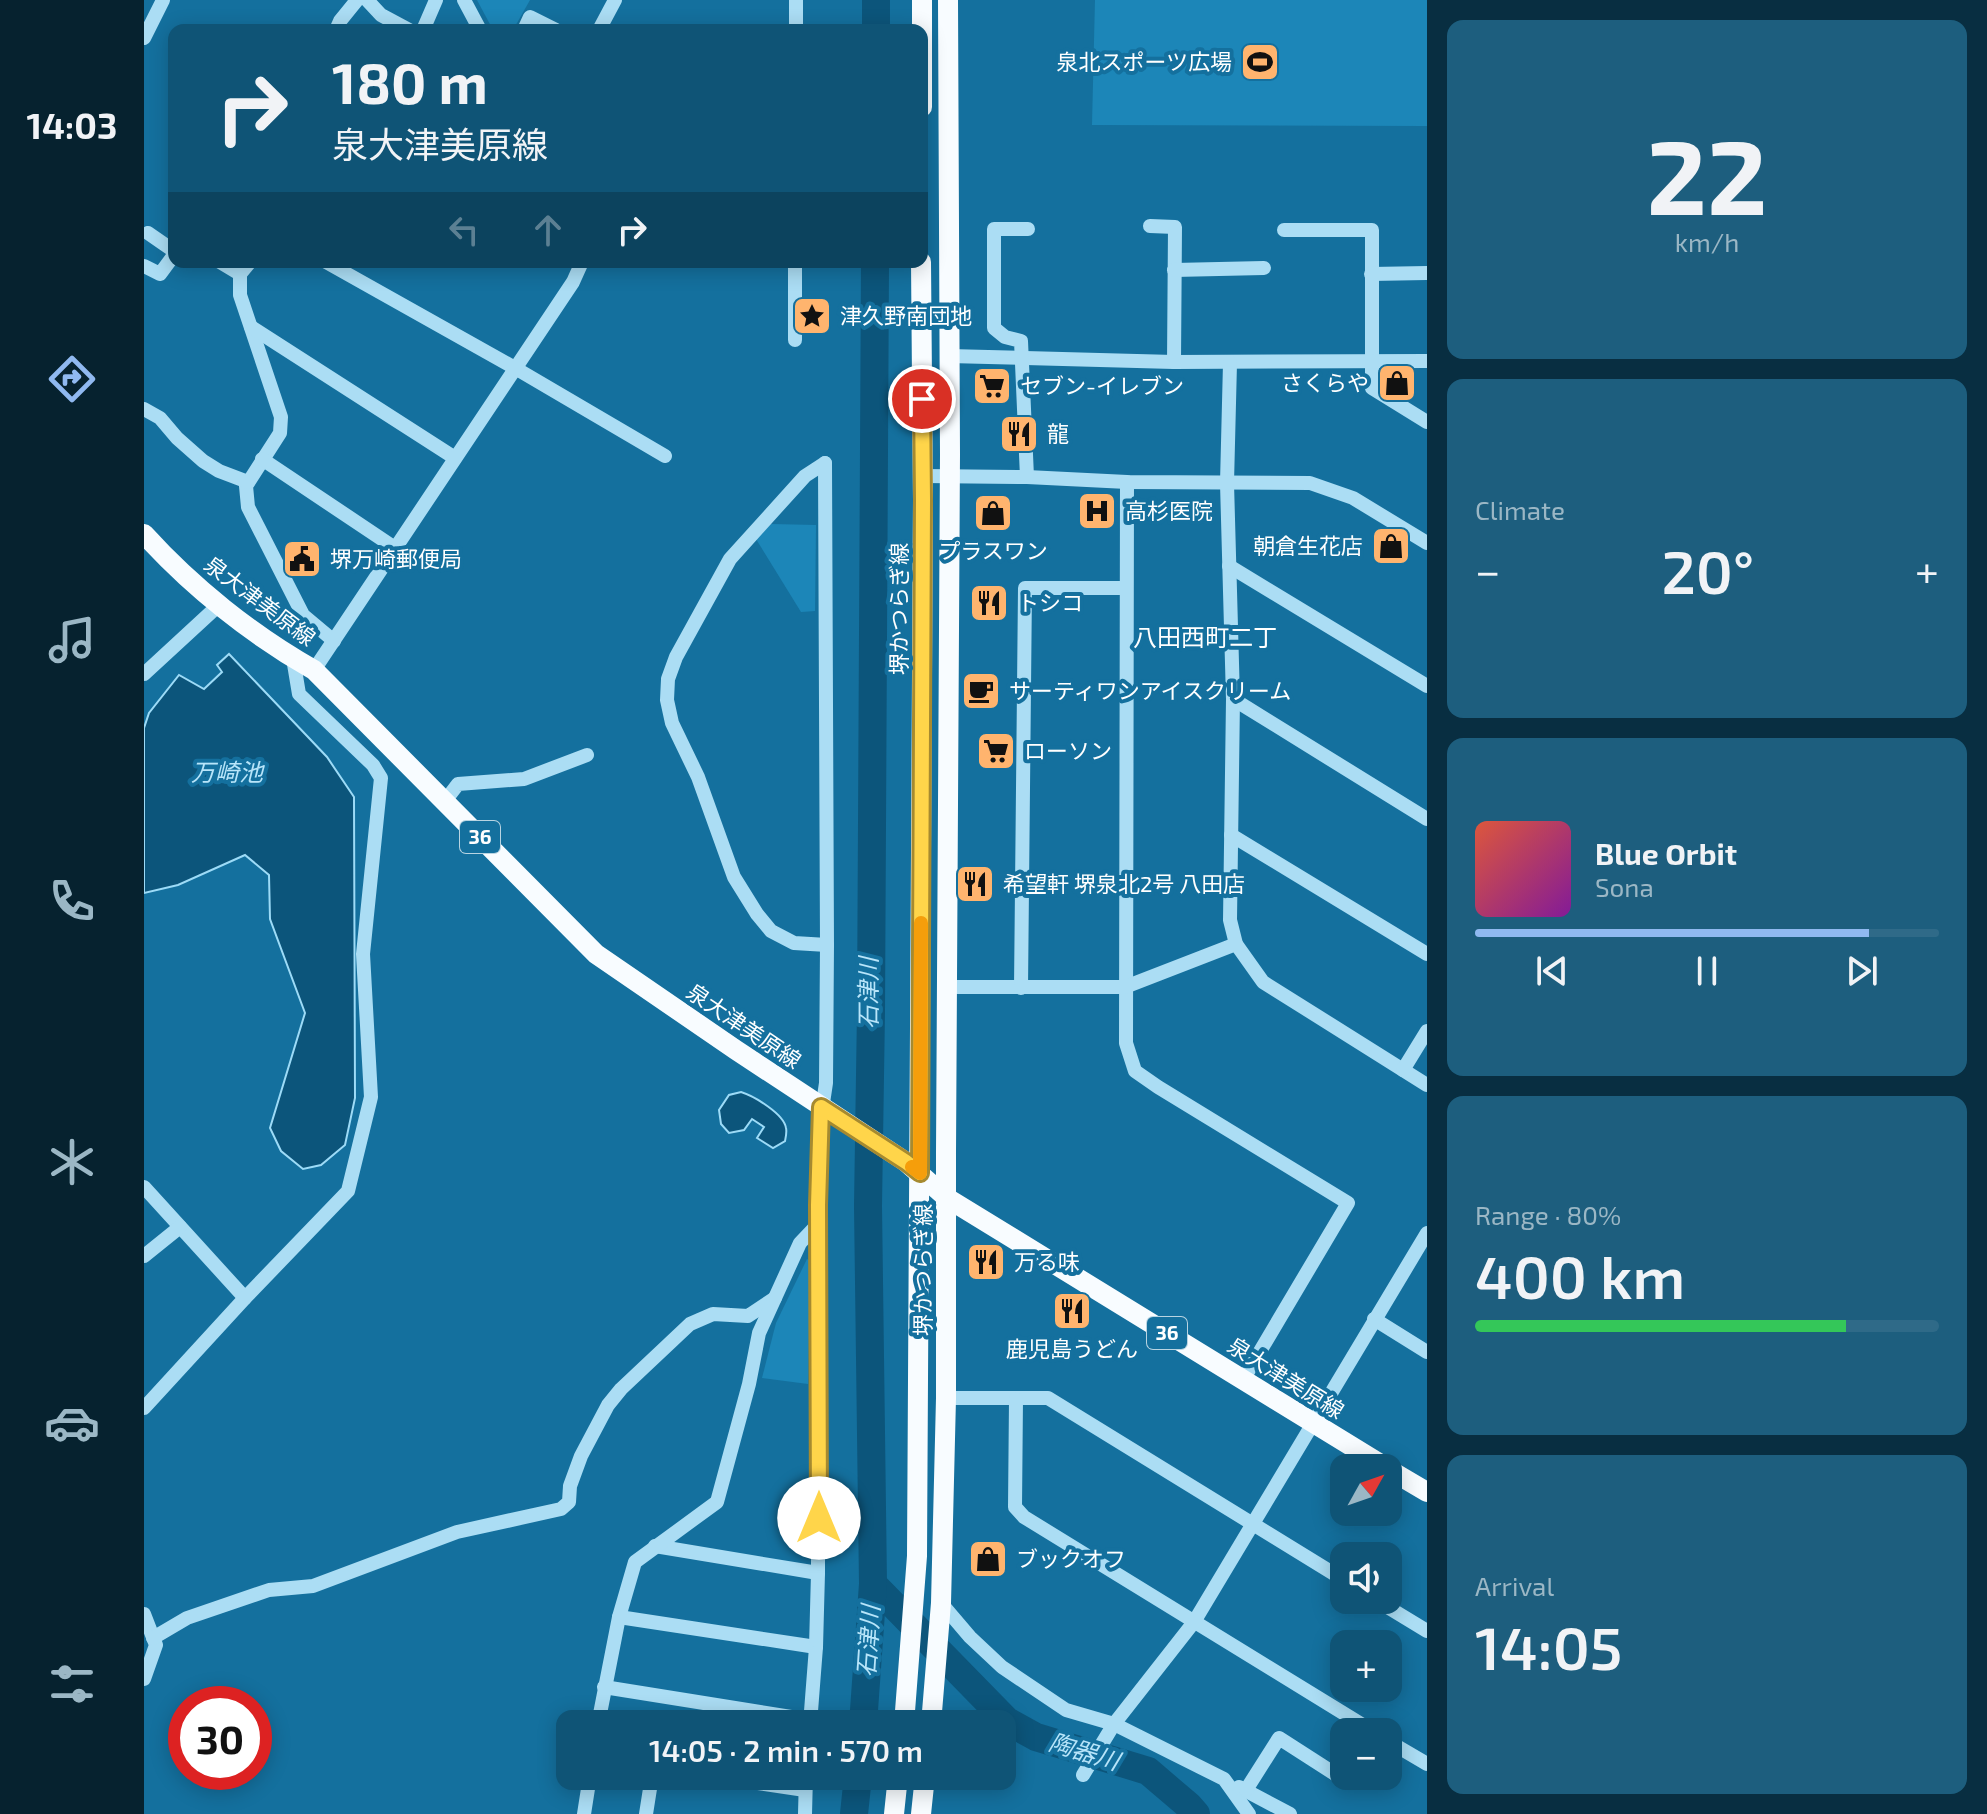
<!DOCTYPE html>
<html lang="en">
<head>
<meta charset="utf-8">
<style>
  body { margin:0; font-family:"Exo 2","Noto Sans JP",sans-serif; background:#1d5e7e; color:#f1f3f6; height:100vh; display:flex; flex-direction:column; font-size:30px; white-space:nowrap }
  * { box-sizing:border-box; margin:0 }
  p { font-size:26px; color:#9bb7c5 }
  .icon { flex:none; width:44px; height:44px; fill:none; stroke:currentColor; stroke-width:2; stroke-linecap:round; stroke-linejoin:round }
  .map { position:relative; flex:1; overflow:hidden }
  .sheet { display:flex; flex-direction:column; gap:20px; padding:20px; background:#082e41; width:560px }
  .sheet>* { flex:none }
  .banner { position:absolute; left:24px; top:24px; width:760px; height:244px; border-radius:16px; box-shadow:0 4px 20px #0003; background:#0f5476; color:#f1f3f6; overflow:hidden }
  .needle { width:52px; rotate:50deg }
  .controls { position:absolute; left:1186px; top:1454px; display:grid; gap:16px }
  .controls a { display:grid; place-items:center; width:72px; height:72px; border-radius:16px; background:#0f5476; box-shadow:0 4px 20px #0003; font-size:40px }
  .speed { position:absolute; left:24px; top:1686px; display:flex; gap:16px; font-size:40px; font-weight:700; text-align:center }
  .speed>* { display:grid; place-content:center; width:104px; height:104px; border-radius:50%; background:#0f5476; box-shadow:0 4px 20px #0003; line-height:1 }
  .speed .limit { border:12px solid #d22; background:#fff; color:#111 }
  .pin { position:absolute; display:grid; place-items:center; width:68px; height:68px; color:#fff; margin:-34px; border:4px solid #fff; border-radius:50%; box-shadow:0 2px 8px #0007 }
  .me { position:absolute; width:88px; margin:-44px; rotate:0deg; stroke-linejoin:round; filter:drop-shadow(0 0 6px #0008) }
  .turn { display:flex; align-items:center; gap:28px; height:168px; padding:0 32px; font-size:36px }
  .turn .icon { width:104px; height:104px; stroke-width:2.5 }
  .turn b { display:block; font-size:56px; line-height:68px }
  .lanes { display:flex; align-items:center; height:76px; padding:0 32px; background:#0003; justify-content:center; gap:40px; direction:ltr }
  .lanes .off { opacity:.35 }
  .big { font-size:60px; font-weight:600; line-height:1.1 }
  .sheet .card { flex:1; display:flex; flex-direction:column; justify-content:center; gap:12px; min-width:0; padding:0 28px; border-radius:16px; background:#1d5e7e }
  .sheet .dial { align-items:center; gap:0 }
  .dial b { font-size:104px; line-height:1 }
  .song { display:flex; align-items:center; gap:24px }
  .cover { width:96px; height:96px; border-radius:12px; background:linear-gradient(135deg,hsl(10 70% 55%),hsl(290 70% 35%)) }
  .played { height:8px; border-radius:4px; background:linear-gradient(90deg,#90b9f0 85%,#2f6a88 85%) }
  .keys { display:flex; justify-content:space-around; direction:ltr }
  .heat { display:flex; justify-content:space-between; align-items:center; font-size:44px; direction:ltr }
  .charge { height:12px; border-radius:6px; background:linear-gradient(90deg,#34c759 80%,#2f6a88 0) }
  .trip { position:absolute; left:412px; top:1710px; width:460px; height:80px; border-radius:16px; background:#0f5476; box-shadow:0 4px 20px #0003; font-weight:600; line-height:80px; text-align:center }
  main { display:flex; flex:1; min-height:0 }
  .dock { display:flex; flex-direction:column; width:144px; justify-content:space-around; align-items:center; background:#06222f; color:#9bb7c5 }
  .dock .icon { width:56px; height:56px }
  .dock .active { color:#90b9f0 }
  .dock b { font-size:36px; color:#f1f3f6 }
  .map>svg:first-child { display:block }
  .green { fill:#1c86b8 }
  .water { fill:#0c557b; stroke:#9ddbf7; stroke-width:2 }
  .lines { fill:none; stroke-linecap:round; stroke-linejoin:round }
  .river { stroke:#0c557b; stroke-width:28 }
  .minor { stroke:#abddf4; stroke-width:14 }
  .major { stroke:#f8fcff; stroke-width:20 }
  .route-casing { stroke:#a68a30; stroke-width:20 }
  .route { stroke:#ffd54a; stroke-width:14 }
  .slow { stroke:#f59e0b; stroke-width:14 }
  .labels { text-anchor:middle; stroke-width:8; stroke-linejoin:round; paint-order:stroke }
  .shield { fill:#14709e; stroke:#b8d4e2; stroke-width:2 }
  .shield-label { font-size:20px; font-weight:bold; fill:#fff }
  .poi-label { font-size:22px; fill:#fff; stroke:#14709e; text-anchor:start }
  .street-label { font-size:22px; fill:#fff; stroke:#14709e }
  .neighbourhood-label { font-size:24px; fill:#fff; stroke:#14709e }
  .water-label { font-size:24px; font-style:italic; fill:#b8e5fa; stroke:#14709e }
</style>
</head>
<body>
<main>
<nav class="dock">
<b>14:03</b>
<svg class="icon active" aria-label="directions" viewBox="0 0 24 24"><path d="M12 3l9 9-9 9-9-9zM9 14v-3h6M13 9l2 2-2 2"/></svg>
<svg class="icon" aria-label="music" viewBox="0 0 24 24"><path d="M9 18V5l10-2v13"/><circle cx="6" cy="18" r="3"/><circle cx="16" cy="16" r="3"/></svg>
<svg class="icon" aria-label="phone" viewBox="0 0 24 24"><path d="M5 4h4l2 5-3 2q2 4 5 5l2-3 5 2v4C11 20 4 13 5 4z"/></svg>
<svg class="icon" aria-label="climate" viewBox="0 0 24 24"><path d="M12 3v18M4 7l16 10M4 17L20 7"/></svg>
<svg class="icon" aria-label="car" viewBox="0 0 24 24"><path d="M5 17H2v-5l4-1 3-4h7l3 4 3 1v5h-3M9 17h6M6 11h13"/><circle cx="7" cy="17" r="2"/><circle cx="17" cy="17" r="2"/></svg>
<svg class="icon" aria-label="filters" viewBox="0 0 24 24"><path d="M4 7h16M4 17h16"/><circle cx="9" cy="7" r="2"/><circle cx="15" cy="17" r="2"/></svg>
</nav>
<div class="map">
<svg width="1283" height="1814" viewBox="0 0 1283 1814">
  <rect width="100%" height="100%" fill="#14709e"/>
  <g class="green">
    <polygon points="333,0 386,0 369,30 349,30"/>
    <polygon points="951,0 1283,0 1283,126 948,125"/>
    <polygon points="627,524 672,525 671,611 657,612 612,539"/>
    <polygon points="663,1259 666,1261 664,1384 618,1378 632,1323"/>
  </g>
  <g class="water">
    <polygon points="85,654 183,757 210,797 211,1098 201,1145 177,1165 159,1169 137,1151 126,1128 161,1013 126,919 125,875 101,855 34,885 0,893 0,728 5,713 35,675 60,689 78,672 73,665"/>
    <path d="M597,1092C610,1096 640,1114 642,1128C643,1132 642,1136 641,1141L629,1148L613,1138L620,1127L608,1119L600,1130L585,1133L577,1124L575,1110L585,1095Z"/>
  </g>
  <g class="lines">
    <g class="river">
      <polyline points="732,30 732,0"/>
      <polyline points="729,1584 863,1721 892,1737 1004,1771 1045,1806 1052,1814"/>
      <polyline points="719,1724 729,1584 724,1206 727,1011 731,262"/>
      <polyline points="710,1814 714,1776"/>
    </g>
    <g class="minor">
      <polyline points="223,0 237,15 265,30"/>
      <polyline points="320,0 336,30"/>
      <polyline points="192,30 196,21 213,0"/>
      <polyline points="279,30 292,0"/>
      <polyline points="380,30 386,17 412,30"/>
      <polyline points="455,30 471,0"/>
      <polyline points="652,30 652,0"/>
      <polyline points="0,38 19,0"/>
      <polyline points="1006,226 1031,227 1030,362"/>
      <polyline points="1140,230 1228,230 1228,388 1283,422"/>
      <polyline points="4,233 30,251"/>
      <polyline points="76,262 96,274"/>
      <polyline points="106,262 96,274 96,295 137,417 136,433 102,486 104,507 159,615 190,641"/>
      <polyline points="182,262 371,368 521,456"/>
      <polyline points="651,262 651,340"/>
      <polyline points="0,266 16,274 30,255"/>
      <polyline points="1030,270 1120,268"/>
      <polyline points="1227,274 1283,273"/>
      <polyline points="107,327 311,458"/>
      <polyline points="805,356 1030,362 1283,361"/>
      <polyline points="1086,363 1083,483 1089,699 1086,920 1092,944 1119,982 1283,1085"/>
      <polyline points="0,409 16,418 33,438 59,461 75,471 104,482"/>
      <polyline points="118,459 251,548"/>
      <polyline points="681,463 661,476 586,559 532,657 524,679 523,700 528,723 554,777 590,877 613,914 627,931 650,943 683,945"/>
      <polyline points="779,476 883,477 983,482 1166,483 1209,498 1283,543"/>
      <polyline points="883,477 877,341 861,337 850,328 850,229 884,229"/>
      <polyline points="983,482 982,1043 991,1071 1014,1087 1204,1203 1099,1380"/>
      <polyline points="1085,566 1283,686"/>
      <polyline points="170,670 429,282 438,262"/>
      <polyline points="0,674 76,604"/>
      <polyline points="1089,699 1283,819"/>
      <polyline points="301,801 314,784 380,779 443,755"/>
      <polyline points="1087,835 1283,954"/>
      <polyline points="803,987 981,987 1092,944"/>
      <polyline points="877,988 881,588 982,588"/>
      <polyline points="1259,1070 1283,1031"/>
      <polyline points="0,1187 101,1298"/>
      <polyline points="0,1256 36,1227"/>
      <polyline points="1230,1319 1283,1352"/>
      <polyline points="802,1398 904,1398 1200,1580"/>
      <polyline points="872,1399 871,1507 880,1517 1230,1732"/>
      <polyline points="0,1408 101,1298 204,1191 227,1097 219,954 237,778 229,765 155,694 149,658"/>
      <polyline points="511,1546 674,1573"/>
      <polyline points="1232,1600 1283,1631"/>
      <polyline points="797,1603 826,1637 858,1667 922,1710 970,1724 1080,1779 1105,1814"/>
      <polyline points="0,1614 12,1645 0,1679"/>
      <polyline points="475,1617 672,1647"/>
      <polyline points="9,1638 43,1618 125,1590 169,1586 313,1532 417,1509 425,1502 426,1486 437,1456 464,1405 477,1389 546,1324 569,1314 604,1316 631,1298"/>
      <polyline points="460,1687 666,1720"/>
      <polyline points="454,1724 475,1617 491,1562 573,1502 605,1384 615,1333 656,1243 675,1223"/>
      <polyline points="666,1724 672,1647 674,1573 674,1205 676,1123 682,1083 683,945 681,463"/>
      <polyline points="1244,1741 1283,1764"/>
      <polyline points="939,1775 970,1724 1050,1622 1283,1233"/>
      <polyline points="566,1776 661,1790"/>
      <polyline points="1095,1787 1146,1814"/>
      <polyline points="1102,1790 1135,1738 1191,1774 1200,1760"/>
      <polyline points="440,1814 446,1776"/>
      <polyline points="502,1814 508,1776"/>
      <polyline points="661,1814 662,1776"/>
    </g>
    <g class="major">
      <polyline points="778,107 778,0"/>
      <path d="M0,534C48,587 108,635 170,670L452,954L592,1050L762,1162L803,1198L1243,1468"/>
      <polyline points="1244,1469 1283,1492"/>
      <polyline points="760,1724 773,1556 779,500 777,262"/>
      <polyline points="787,1724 797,1603 802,1398 802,1154 806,454 804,0"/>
      <polyline points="750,1814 754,1776"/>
      <polyline points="777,1814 781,1776"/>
    </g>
  </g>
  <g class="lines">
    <g class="route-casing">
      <polyline id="route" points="675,1518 674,1205 677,1107 762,1162 776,1173 779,500 778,399"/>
    </g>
    <use href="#route" class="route"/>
    <polyline class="slow" points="768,1167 776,1173 777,923"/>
  </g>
  <defs>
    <g id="stadium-square" transform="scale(2)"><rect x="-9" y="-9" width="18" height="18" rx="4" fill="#ffb46e" stroke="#14709e"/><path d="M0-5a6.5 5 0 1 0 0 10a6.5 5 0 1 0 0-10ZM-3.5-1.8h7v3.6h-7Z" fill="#111"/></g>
    <g id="sight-square" transform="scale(2)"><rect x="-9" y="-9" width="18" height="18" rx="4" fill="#ffb46e" stroke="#14709e"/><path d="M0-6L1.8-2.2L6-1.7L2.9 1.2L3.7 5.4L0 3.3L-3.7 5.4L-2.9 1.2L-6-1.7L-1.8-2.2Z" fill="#111"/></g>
    <g id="shop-square" transform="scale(2)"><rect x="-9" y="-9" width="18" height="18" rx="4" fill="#ffb46e" stroke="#14709e"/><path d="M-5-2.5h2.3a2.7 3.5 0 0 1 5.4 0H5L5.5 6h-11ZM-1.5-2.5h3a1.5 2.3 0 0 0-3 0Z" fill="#111"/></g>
    <g id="supermarket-square" transform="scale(2)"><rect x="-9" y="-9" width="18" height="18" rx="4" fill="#ffb46e" stroke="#14709e"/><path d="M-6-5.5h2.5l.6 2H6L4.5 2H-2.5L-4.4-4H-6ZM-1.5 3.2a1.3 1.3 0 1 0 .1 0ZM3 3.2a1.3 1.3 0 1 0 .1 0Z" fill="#111"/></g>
    <g id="restaurant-square" transform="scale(2)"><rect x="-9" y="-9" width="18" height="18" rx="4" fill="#ffb46e" stroke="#14709e"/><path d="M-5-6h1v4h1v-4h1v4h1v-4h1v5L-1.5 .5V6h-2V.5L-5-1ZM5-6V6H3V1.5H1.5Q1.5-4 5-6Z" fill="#111"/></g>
    <g id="hospital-square" transform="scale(2)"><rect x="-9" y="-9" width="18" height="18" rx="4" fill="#ffb46e" stroke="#14709e"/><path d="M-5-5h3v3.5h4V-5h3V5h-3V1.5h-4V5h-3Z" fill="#111"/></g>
    <g id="civic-square" transform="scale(2)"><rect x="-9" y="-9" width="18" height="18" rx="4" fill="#ffb46e" stroke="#14709e"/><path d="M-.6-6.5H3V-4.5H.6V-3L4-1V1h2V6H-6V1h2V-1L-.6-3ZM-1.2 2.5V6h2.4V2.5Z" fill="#111"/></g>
    <g id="cafe-square" transform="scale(2)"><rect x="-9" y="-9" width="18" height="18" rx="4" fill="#ffb46e" stroke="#14709e"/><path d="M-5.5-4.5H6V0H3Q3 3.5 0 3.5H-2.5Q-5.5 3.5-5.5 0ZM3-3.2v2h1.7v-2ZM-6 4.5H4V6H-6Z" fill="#111"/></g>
  </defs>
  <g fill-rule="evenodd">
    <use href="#stadium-square" x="1116" y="62"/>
    <use href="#sight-square" x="668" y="316"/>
    <use href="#shop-square" x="1253" y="383"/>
    <use href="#supermarket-square" x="848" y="386"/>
    <use href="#restaurant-square" x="875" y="434"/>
    <use href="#hospital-square" x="953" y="511"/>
    <use href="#shop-square" x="849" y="513"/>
    <use href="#shop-square" x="1247" y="546"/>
    <use href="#civic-square" x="158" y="559"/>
    <use href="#restaurant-square" x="845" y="603"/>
    <use href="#cafe-square" x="837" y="691"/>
    <use href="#supermarket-square" x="852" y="751"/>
    <use href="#restaurant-square" x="831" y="884"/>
    <use href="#restaurant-square" x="842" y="1262"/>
    <use href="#restaurant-square" x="928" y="1311"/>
    <use href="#shop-square" x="844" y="1559"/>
  </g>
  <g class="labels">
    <g class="shield">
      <rect x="316" y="821" width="40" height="32" rx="6"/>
      <rect x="1003" y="1317" width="40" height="32" rx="6"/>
    </g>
    <g class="shield-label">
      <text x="336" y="844">36</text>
      <text x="1023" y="1340">36</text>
    </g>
    <g class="poi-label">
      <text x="1088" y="70" text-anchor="end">泉北スポーツ広場</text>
      <text x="696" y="324">津久野南団地</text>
      <text x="1225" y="391" text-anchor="end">さくらや</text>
      <text x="876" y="394">セブン-イレブン</text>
      <text x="903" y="442">龍</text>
      <text x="981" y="519">高杉医院</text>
      <text x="1219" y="554" text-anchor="end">朝倉生花店</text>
      <text x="849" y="559" text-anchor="middle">プラスワン</text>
      <text x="186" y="567">堺万崎郵便局</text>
      <text x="873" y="611">トシコ</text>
      <text x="865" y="699">サーティワンアイスクリーム</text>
      <text x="880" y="759">ローソン</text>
      <text x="859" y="892">希望軒 堺泉北2号 八田店</text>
      <text x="870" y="1270">万る味</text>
      <text x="928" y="1357" text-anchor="middle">鹿児島うどん</text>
      <text x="872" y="1567">ブックオフ</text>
    </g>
    <g class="street-label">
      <text transform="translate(116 601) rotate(37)" y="8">泉大津美原線</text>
      <text transform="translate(755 609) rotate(-90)" y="8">堺かつらぎ線</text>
      <text transform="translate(600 1026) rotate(34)" y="8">泉大津美原線</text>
      <text transform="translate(779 1270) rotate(-90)" y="8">堺かつらぎ線</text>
      <text transform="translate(1142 1378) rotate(32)" y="8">泉大津美原線</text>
    </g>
    <g class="neighbourhood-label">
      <text x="1061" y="646">八田西町二丁</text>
    </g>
    <g class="water-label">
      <text x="83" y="781">万崎池</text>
      <text transform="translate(725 993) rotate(-90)" y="8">石津川</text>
      <text transform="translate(725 1641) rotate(-86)" y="8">石津川</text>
      <text transform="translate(940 1752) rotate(17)" y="8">陶器川</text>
    </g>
  </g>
</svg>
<div class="controls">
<a><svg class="needle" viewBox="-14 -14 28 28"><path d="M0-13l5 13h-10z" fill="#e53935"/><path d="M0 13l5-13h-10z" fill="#9bb7c5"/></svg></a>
<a><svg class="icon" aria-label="sound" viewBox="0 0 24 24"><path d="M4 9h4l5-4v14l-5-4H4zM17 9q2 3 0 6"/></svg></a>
<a>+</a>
<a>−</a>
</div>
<div class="speed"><div class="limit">30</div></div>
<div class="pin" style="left:778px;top:399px;background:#d93025"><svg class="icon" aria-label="arrive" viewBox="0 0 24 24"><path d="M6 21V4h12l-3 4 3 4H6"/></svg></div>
<svg class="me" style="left:675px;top:1518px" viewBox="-20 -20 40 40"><circle r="19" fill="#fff"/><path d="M0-13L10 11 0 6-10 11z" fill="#ffd54a"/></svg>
<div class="trip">14:05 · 2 min · 570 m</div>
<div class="banner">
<div class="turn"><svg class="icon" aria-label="right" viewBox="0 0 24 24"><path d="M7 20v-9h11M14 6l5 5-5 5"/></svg><div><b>180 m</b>泉大津美原線</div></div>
<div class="lanes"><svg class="icon off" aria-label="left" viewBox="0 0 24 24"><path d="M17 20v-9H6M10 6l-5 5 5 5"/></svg><svg class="icon off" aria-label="ahead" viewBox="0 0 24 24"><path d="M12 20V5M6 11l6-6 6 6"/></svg><svg class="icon" aria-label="right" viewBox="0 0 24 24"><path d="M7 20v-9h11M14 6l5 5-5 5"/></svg></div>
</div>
</div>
<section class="sheet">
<div class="card dial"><b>22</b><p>km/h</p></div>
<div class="card"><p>Climate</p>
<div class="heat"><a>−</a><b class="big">20°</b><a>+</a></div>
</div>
<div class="card">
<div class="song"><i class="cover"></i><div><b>Blue Orbit</b><p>Sona</p></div></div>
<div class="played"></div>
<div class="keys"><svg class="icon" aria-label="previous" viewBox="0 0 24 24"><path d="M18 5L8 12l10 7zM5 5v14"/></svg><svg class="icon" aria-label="pause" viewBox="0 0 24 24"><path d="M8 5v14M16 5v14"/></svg><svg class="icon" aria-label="next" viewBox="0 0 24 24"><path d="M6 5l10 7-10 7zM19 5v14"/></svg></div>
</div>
<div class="card"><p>Range · 80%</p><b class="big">400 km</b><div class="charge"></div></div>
<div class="card"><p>Arrival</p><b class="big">14:05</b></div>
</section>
</main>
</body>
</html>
